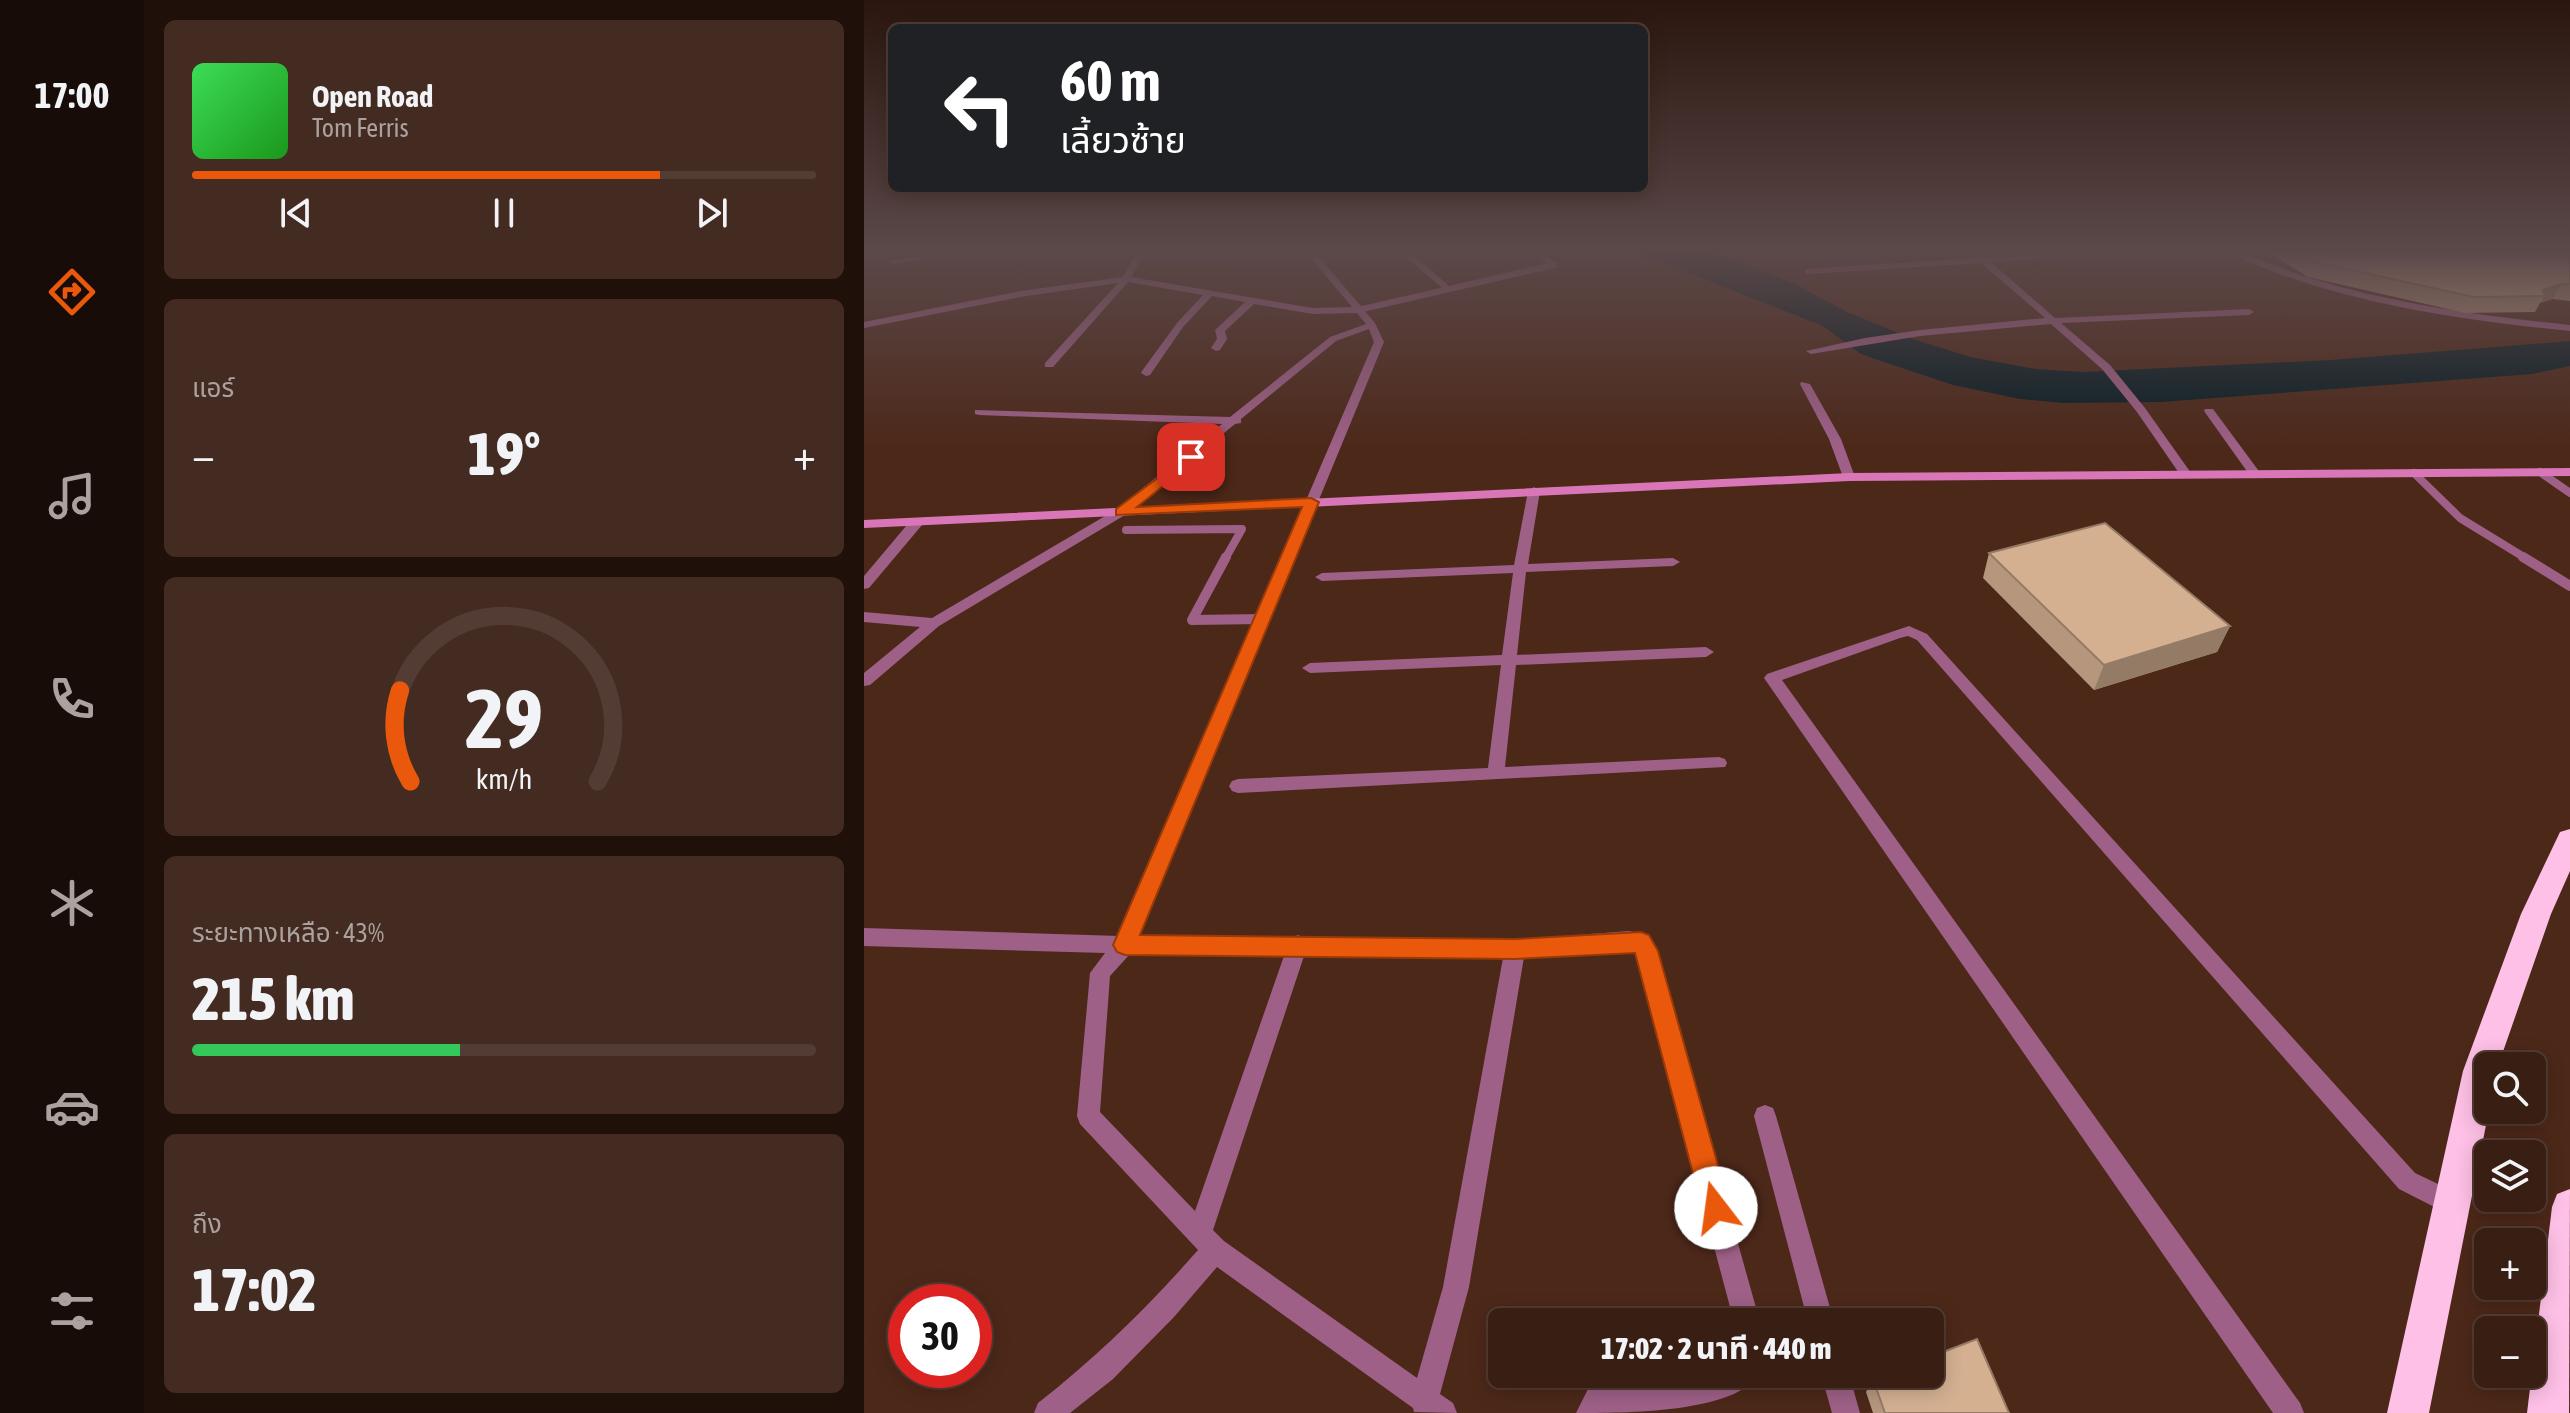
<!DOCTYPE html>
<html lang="th">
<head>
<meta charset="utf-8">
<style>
  body { margin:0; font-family:"Asap Condensed","Noto Sans Thai",sans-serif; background:#442b21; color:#f1f3f6; height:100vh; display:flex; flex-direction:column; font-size:30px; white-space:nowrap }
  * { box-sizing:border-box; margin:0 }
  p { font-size:26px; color:#aba2a0 }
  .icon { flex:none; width:44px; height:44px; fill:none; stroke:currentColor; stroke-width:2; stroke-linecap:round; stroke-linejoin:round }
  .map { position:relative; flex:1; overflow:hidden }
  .sheet { display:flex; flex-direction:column; gap:20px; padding:20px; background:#1f100a; width:720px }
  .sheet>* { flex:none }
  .banner { position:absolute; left:24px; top:24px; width:760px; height:168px; border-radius:12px; box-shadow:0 4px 20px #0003,0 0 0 2px #533c33; background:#202124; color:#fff; overflow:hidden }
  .tools { position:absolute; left:1610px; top:1052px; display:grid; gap:16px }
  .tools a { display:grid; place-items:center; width:72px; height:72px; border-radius:12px; background:#391e13; box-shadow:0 4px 20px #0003,0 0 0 2px #533c33; font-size:40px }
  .speed { position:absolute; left:24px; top:1284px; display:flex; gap:16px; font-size:40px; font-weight:700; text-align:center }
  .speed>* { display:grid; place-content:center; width:104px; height:104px; border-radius:50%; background:#391e13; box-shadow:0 4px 20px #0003,0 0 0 2px #533c33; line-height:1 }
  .speed .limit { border:12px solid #d22; background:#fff; color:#111 }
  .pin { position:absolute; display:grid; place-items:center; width:68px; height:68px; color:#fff; margin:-34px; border-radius:16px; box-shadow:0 4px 12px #0006 }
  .me { position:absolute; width:88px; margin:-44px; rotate:345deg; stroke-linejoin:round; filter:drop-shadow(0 0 6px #0008) }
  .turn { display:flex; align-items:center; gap:28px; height:168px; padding:0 40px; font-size:36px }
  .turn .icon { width:104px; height:104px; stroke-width:2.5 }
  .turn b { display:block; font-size:56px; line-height:68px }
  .big { font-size:60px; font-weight:800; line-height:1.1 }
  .sheet .tile { flex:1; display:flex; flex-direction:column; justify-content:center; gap:12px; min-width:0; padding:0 28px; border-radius:12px; background:#442b21 }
  .sheet .dial { align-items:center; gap:0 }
  .dial svg { height:208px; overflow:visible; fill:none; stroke:#533c33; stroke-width:7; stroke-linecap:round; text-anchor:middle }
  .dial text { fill:#f1f3f6; stroke:none }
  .song { display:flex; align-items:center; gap:24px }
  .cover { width:96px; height:96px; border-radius:12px; background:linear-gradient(135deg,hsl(130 70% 55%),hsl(120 70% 35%)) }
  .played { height:8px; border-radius:4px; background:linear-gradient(90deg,#ea580c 75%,#533c33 75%) }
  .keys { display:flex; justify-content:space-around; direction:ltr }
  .heat { display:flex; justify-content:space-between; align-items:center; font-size:44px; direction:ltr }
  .charge { height:12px; border-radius:6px; background:linear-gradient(90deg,#34c759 43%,#533c33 0) }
  .trip { position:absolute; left:624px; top:1308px; width:456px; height:80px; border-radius:12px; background:#391e13; box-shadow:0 4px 20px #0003,0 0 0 2px #533c33; font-weight:800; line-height:80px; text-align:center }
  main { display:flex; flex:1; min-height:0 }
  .tabs { display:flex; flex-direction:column; width:144px; justify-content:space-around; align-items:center; background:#170c08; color:#aba2a0 }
  .tabs .icon { width:56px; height:56px }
  .tabs .selected { color:#ea580c }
  .tabs b { font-size:36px; color:#f1f3f6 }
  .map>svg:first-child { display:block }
  .water { fill:#071d24 }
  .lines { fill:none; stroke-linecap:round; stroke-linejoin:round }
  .lane-far2 { stroke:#9e6087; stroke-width:6 }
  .lane-far1 { stroke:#9e6087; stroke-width:8 }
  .lane { stroke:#9e6087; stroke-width:10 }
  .street { fill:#9e6087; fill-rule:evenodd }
  .secondary { fill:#d976b7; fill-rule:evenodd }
  .highway { fill:#fec0e6; fill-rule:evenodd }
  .wall { fill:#b6977d }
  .shaded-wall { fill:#947b66 }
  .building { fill:#d4b091; stroke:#947b66; stroke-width:2 }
  .route { fill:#ea580c; stroke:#983908; stroke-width:2 }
</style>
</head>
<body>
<main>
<nav class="tabs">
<b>17:00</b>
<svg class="icon selected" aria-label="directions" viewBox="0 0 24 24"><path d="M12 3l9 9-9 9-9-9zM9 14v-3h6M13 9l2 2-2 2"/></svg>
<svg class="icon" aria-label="music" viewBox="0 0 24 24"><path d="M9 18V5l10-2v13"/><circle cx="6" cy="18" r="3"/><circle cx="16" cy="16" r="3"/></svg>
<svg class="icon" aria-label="phone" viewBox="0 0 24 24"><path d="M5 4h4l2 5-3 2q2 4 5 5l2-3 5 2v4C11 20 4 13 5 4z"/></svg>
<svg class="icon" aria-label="climate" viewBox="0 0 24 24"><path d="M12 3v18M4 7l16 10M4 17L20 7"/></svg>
<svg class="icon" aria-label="car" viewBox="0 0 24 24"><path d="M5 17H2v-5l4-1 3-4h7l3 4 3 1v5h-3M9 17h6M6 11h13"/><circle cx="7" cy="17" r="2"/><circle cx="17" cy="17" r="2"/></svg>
<svg class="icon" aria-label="filters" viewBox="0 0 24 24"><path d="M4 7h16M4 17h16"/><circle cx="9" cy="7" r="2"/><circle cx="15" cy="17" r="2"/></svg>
</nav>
<section class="sheet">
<div class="tile">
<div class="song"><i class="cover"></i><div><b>Open Road</b><p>Tom Ferris</p></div></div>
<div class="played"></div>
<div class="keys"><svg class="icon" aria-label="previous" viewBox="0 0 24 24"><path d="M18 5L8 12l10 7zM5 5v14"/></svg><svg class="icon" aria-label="pause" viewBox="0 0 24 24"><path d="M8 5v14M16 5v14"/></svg><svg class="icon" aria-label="next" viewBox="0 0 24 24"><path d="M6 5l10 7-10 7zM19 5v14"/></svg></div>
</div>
<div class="tile"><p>แอร์</p>
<div class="heat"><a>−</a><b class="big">19°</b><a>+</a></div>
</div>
<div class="tile dial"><svg viewBox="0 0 100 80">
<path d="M14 69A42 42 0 1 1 86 69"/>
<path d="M14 69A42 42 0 0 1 10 34" stroke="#ea580c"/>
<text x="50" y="56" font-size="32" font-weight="700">29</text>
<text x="50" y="72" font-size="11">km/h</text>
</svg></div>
<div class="tile"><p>ระยะทางเหลือ · 43%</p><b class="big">215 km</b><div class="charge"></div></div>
<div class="tile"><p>ถึง</p><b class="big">17:02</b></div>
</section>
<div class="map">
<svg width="1706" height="1413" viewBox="0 0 1706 1413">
  <rect width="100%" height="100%" fill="#4c2819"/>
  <polygon class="water" points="771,252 847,252 931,284 983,312 1049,339 1106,357 1171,369 1218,372 1467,360 1706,341 1706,366 1668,374 1297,402 1199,403 1156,399 1089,385 1011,359 997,354 959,326"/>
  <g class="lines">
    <g class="lane-far2">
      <polyline points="541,252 584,289"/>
      <path d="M1370,252C1471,299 1595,317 1706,328"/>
      <polyline points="494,310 690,265 674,252"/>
    </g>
    <g class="lane-far1">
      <polyline points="1676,472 1706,493"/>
      <polyline points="1550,473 1596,518 1663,559"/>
      <polyline points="262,530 378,529 361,559"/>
    </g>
    <g class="lane">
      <polyline points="362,557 328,620 398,619"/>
      <polyline points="1659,557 1706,586"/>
    </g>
    <g class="street">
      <polygon points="83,252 102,252 30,264 26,261"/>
      <path d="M451,252L511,323L520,342L275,936L427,938L434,935L441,938L651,940L765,931L784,936L792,951L896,1322H870L771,950L660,957L605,1287L576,1394L589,1403L593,1413L550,1412L549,1408L353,1267L310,1317L249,1379L206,1413H170L174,1403C234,1356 284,1307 334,1250L216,1124L213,1116L226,973L241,953L0,946V928L255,936L510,342L505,329L472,341L377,419V423L371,424L261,515L75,626L6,685L0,686V673L56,627L0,622V612L68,618L253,509L358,424L115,415L111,414V410L366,417L466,337L502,324L493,313L449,314L390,304L361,331L363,339L356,350L352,351L347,348L353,339L351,330L381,302L348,296L319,327L286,375L282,376L277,373L278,371L313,323L339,295L264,282L189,367H181V363L254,283L156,297L0,328V322L156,291L259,277L270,257L274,254ZM445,256L488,307L449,308L267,277L277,259ZM266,954L420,956L331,1211L236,1112L246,976ZM440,956L639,958L579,1287L553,1378L360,1241L349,1230Z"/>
      <polygon points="1219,252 1256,252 1252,254 1127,262 1191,318 1385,309 1390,312 1385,315 1197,323 1246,365 1281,408 1327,473 1325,476 1317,476 1273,412 1238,369 1187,324 1056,336 947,354 942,351 1001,338 1056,330 1181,318 1117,263 944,274 941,273 941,269 1113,258 1117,255 1121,258"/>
      <polygon points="937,382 946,384 977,439 991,477 989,480 985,481 979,477 965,439 936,384"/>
      <polygon points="1341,409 1349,409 1397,474 1395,477 1387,477 1340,411"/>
      <polygon points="670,487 676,491 664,564 809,558 816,562 809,566 662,572 653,655 842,647 850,652 842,657 652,665 641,767 855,757 861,759 863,763 861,767 374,793 368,791 365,786 368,781 374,779 624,768 637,665 446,673 438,668 446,663 638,655 649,573 458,581 451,577 458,573 650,565 664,491"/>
      <polygon points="53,518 58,519 58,525 5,588 0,589 0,576 48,519"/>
      <polygon points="1045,626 1063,634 1551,1173 1597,1195 1600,1204 1597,1213 1588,1216 1535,1189 1053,640 1044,636 1036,638 918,680 1436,1403 1440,1413 1409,1413 900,678 903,674"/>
      <polygon points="901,1105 909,1108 912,1116 970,1322 944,1322 890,1116 893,1108"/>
      <path d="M860,1374H895C872,1413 760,1413 712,1413L724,1389L734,1385C773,1388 826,1398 860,1374Z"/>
      <polygon points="957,1374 985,1374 996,1413 968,1413"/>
    </g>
    <polygon class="secondary" points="1706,468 1706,476 985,481 0,528 0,520 985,473"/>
    <g class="highway">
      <polygon points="1706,829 1706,871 1687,914 1634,1066 1624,1066 1625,1110 1565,1413 1523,1413 1599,1071 1657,914 1696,832"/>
      <polygon points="1706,1189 1705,1413 1663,1413 1688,1207 1693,1194"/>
    </g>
  </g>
  <g class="wall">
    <polygon points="1404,252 1706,252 1706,301 1688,299 1676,303 1671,312 1601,313 1444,277"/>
    <polygon points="1125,553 1366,626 1353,652 1230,690 1119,578"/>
    <polygon points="1009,1379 1145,1413 1009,1413 1002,1392"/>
  </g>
  <g class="shaded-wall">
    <polygon points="1698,284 1688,299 1676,303 1681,296 1679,290"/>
    <polygon points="1366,626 1353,652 1230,690 1240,665"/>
  </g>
  <g class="building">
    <polygon points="1434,252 1706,252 1706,284 1698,284 1679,290 1681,296 1610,297 1451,262"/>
    <polygon points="1241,523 1366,626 1240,665 1125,553"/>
    <polygon points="1113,1339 1145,1413 1021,1413 1009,1379 1022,1374 1066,1374 1066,1357"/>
  </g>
  <linearGradient id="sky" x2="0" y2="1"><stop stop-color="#2a160e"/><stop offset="0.56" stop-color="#5b4849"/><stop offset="1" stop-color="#5b4849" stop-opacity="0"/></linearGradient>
  <rect width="1706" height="449" fill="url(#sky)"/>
  <polygon class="route" points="327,453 333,457 331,460 273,507 447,498 455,502 276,935 651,939 777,932 785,935 794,951 866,1208 862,1218 852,1222 842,1218 838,1208 771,953 651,959 261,955 253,952 249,945 438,507 252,515 252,509"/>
</svg>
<div class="tools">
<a><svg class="icon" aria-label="search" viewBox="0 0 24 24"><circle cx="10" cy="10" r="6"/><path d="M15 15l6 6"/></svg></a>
<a><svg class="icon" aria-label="layers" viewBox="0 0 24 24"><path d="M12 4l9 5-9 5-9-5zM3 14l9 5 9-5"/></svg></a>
<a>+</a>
<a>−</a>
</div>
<div class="speed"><div class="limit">30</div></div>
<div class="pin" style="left:327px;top:457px;background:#d93025"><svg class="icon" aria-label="arrive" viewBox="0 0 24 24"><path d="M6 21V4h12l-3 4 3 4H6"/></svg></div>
<svg class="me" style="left:852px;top:1208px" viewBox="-20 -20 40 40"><circle r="19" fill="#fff"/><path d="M0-13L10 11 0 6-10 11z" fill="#ea580c"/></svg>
<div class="trip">17:02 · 2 นาที · 440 m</div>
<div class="banner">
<div class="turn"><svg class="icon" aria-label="left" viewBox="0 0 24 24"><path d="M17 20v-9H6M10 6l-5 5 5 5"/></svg><div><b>60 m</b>เลี้ยวซ้าย</div></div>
</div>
</div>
</main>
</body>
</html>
